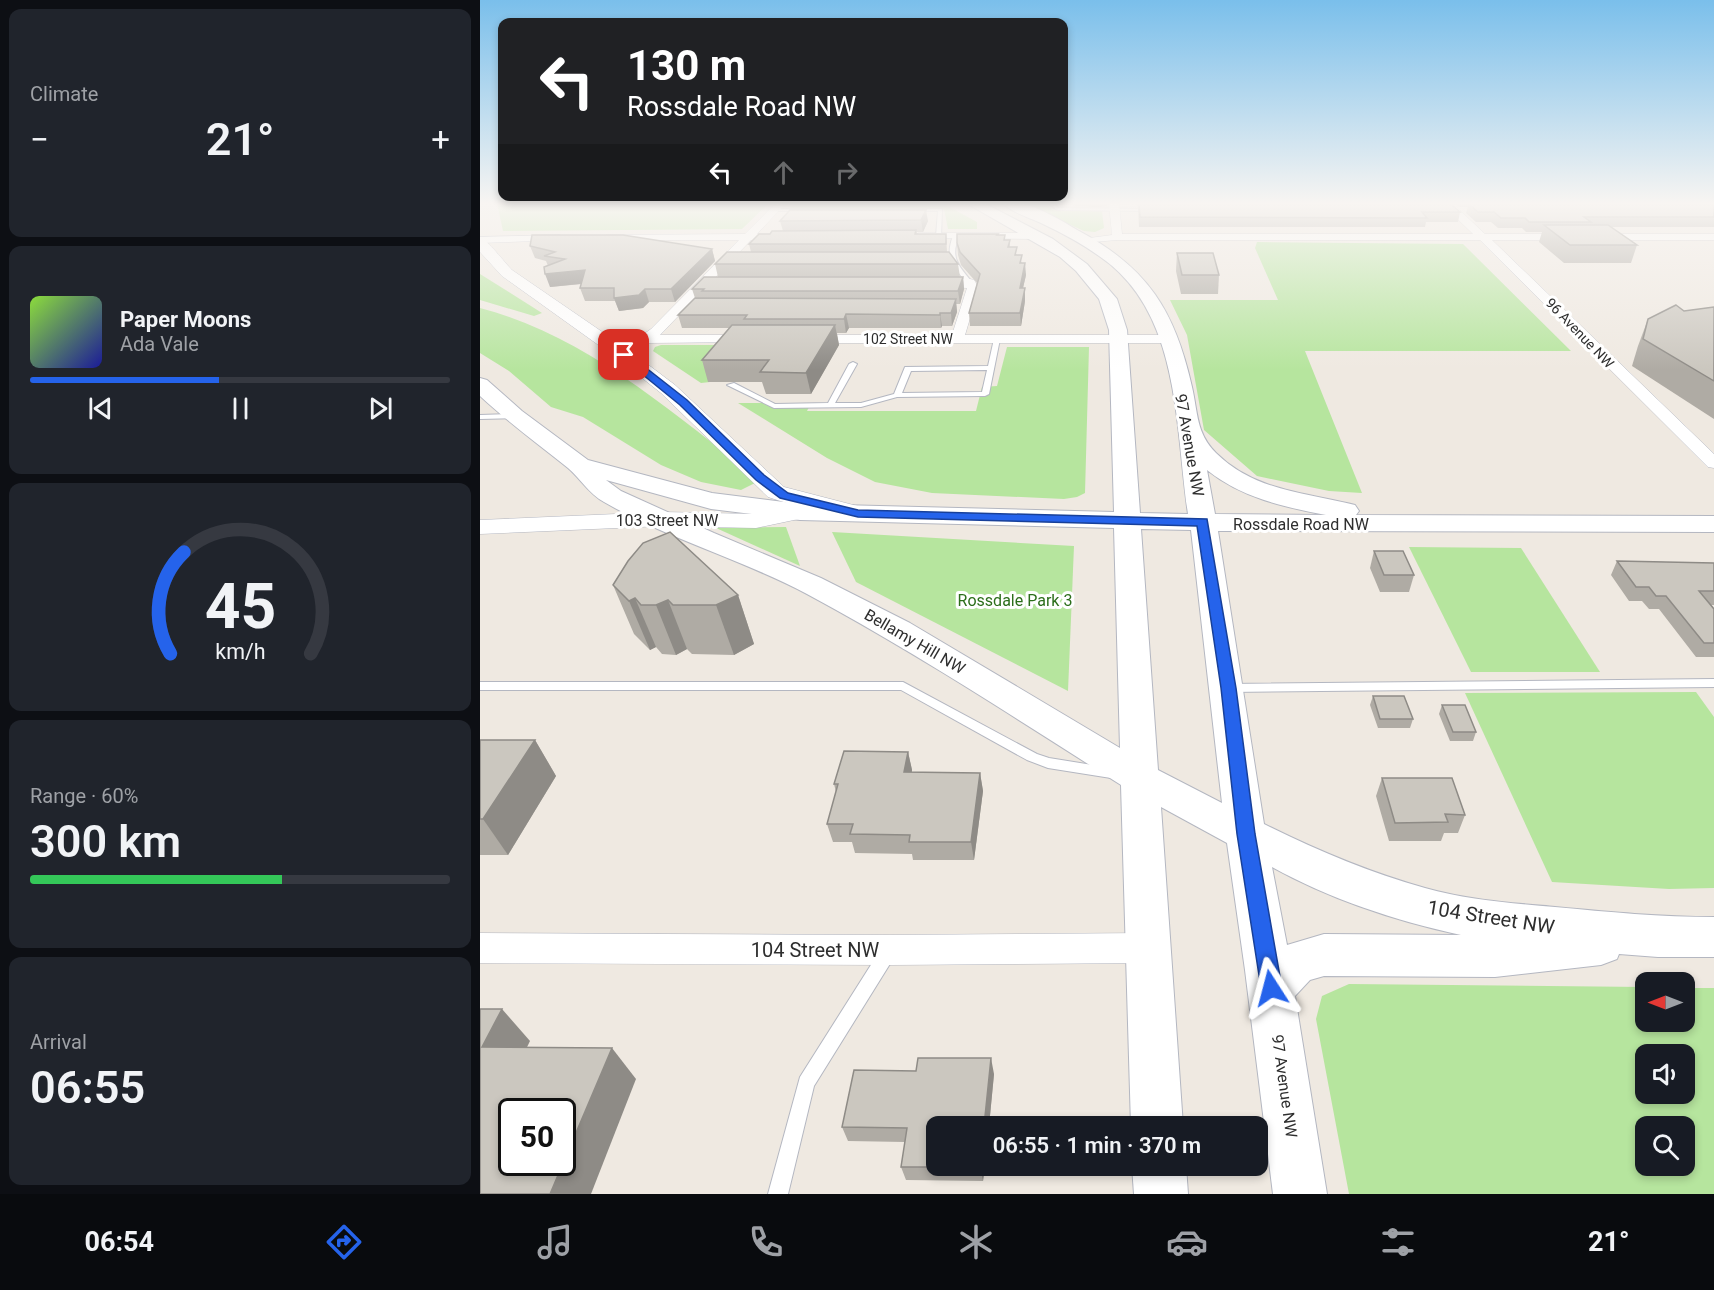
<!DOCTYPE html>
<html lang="en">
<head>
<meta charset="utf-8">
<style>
  body { margin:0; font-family:Roboto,sans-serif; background:#20242c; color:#f1f3f6; height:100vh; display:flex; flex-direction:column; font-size:22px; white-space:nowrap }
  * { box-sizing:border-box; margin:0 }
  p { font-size:20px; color:#9ea1a6 }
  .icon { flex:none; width:33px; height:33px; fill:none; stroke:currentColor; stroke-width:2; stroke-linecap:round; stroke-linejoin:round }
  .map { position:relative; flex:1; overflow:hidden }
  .details { display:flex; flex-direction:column; gap:9px; padding:9px; background:#0d0f14; width:480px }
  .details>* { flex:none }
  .top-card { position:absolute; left:18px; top:18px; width:570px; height:183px; border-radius:12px; box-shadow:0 3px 9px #0003; background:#202124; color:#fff; overflow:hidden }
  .needle { width:39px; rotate:270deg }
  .controls { position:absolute; left:1155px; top:972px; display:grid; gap:12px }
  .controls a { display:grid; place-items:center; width:60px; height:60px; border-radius:12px; background:#171b24; box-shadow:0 3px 9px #0003; font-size:30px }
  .speed { position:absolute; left:18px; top:1098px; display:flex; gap:12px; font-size:30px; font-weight:700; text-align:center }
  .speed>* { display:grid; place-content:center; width:78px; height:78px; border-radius:50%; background:#171b24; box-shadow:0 3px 9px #0003; line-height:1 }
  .speed .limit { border:3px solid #111; border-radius:9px; background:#fff; color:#111 }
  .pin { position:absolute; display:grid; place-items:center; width:51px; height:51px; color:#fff; margin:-26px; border-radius:12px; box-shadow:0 3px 9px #0006 }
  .me { position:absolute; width:66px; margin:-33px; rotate:351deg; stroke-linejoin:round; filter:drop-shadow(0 0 4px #0008) }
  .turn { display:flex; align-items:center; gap:21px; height:126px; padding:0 30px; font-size:27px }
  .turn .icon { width:78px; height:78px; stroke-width:2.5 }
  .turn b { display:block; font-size:42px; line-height:51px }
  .lanes { display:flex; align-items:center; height:57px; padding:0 30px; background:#0003; justify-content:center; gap:30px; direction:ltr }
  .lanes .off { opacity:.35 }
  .big { font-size:45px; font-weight:600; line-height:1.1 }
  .details .tile { flex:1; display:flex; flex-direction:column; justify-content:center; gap:9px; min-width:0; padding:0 21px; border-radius:12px; background:#20242c }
  .details .dial { align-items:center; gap:0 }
  .dial svg { height:156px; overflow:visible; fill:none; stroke:#363941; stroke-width:7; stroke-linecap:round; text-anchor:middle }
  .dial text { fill:#f1f3f6; stroke:none }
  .song { display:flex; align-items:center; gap:18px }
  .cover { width:72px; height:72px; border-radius:9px; background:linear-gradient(135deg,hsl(90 70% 55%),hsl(240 70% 35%)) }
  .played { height:6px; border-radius:3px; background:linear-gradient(90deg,#2563eb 45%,#363941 45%) }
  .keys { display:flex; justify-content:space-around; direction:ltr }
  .heat { display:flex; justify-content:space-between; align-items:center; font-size:33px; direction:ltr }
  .charge { height:9px; border-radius:4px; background:linear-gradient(90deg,#34c759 60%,#363941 0) }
  .trip { position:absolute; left:446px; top:1116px; width:342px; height:60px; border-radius:12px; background:#171b24; box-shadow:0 3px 9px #0003; font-weight:600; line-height:60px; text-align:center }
  .tab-bar { display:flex; height:96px; justify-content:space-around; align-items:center; background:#090b0e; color:#9ea1a6 }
  .tab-bar .icon { width:42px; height:42px }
  .tab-bar .active { color:#2563eb }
  .tab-bar b { font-size:27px; color:#f1f3f6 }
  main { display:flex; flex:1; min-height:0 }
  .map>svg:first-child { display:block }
  .green { fill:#b6e59e; fill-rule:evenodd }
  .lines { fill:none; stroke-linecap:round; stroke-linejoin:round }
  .service-casing { stroke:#b4b7c1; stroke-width:2 }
  .minor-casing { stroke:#b4b7c1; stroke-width:1 }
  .tertiary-casing { stroke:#b4b7c1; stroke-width:1 }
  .secondary-casing { stroke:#b4b7c1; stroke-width:2 }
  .service { fill:#fff; fill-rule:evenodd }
  .minor { fill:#fff; fill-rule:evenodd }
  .tertiary { fill:#fff; fill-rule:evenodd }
  .secondary { fill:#fff; fill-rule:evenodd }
  .wall { fill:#afaba4 }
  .shaded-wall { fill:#8e8b86 }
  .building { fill:#cbc7bf; stroke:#8e8b86; stroke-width:1.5; fill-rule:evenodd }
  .route { fill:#2563eb; stroke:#184099; stroke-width:1.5 }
  .labels { text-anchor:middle; stroke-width:6; stroke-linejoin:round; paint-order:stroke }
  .far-street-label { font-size:14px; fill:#2e2e2e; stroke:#fff }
  .street-label { font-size:16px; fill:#2e2e2e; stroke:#fff }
  .park-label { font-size:16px; fill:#2c6e1b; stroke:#fff }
  .near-street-label { font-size:20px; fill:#2e2e2e; stroke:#fff }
</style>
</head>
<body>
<main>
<section class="details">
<div class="tile"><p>Climate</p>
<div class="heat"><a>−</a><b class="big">21°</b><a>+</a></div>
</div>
<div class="tile">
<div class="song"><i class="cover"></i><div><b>Paper Moons</b><p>Ada Vale</p></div></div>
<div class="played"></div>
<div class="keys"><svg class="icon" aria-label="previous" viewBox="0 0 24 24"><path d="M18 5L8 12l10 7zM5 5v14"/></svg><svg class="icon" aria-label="pause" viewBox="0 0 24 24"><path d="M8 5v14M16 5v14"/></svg><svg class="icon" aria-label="next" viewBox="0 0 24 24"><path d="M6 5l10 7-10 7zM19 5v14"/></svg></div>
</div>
<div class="tile dial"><svg viewBox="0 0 100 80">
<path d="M14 69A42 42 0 1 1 86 69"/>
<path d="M14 69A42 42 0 0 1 21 17" stroke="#2563eb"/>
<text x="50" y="56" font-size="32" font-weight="700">45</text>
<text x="50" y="72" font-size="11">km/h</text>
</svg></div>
<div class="tile"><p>Range · 60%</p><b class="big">300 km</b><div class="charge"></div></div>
<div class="tile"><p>Arrival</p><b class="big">06:55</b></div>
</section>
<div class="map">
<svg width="1234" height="1194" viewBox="0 0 1234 1194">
  <rect width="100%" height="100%" fill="#efe9e1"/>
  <g class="green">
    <polygon points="17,203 289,203 262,229 23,231"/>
    <polygon points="314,203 462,203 497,222 497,229 468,229 464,209 309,209"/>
    <polygon points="542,203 565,203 573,210 622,211 624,228 615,232 604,231"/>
    <polygon points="777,242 983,244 1091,351 825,351 882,493 849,491 777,476 724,430 707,335 690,300 798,300 775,248"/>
    <polygon points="0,274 62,313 54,316 0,300"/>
    <path d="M0,308C105,335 191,412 275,476V483L261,490L221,482L181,465L103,417L71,407L29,371L0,353Z"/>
    <polygon points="181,345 259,345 230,382 221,383 173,351 175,347"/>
    <polygon points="527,347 609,347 605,493 597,497 584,499 452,493 395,482 347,458 258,403 331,403 327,411 496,411 502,387 517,386"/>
    <polygon points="306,527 320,566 236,528"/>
    <polygon points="352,532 594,546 588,691 376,582"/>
    <polygon points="929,547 1041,548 1120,672 991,672"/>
    <polygon points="1216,692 1234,717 1234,888 1189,889 1072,882 985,693"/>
    <path d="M869,984L1165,987L1166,1022H1204L1205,988H1234V1194H869L836,1019L842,996ZM1166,1054H1204V1094H1166ZM1166,1126H1204V1166H1166Z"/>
  </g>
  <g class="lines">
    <g class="service-casing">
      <g id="service">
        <polygon points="568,203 573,203 578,208 673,209 675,210 673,211 577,210"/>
        <polygon points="293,209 390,209 392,210 390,211 295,211"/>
        <polygon points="431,209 462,209 461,237 456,236 458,211 433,211"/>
        <path d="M476,234L479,236C470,258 478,265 492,282V284H488C474,267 464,259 473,236Z"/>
        <path d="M517,337L520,339L509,394L505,396L417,397L381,407L294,408L247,385L254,383L295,404L348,403L369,364L373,362L377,364L355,403H381L414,394L425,367L508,366L514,339ZM507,370L502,392L422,393L431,371Z"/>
        <polygon points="34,414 38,416 37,418 0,419 0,415"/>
        <polygon points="1234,679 1234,687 749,692 745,691 743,688 745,685 749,684"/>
        <polygon points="0,682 423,682 557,754 569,758 631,768 636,769 638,773 636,777 631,778 568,768 547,760 421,690 0,690"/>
        <polygon points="407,947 413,949 415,954 413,959 334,1086 308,1194 288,1194 320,1077 401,949"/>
      </g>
    </g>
    <g class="minor-casing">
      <g id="minor">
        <polygon points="296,203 306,203 277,234 302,234 307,237 306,239 271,240 180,335 267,335 274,339 272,342 167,343 135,353 130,352 128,349 130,346 161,336 171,329 259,240 130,240 126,239 126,235 265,234"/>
        <polygon points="629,203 639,203 642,234 993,234 961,203 972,203 1005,234 1234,234 1234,240 1012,240 1234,454 1234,468 1228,467 1000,240 637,240 602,243 602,239 632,235"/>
        <polygon points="439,233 555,233 560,236 555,239 435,238 434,236"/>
        <polygon points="80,235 85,238 84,240 0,243 0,237"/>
        <polygon points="456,279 490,279 494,280 499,288 485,335 690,335 697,339 690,343 331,343 324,339 331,335 472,335 487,288 452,286 450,283"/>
        <polygon points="0,933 410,935 669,933 680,938 685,948 680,958 669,963 410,965 0,963"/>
      </g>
    </g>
    <g class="tertiary-casing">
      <path id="tertiary" d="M0,238C8,240 24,262 32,270L150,351L195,385L304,487L385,508L389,513L385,518L377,520L330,509L332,512L328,517L276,528L182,526L0,534V520L182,512L276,514L316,506L288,497L181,393L138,359L22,276L0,252Z"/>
    </g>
    <g class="secondary-casing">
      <g id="secondary">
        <path d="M486,203H504L573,239L607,264L637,299L647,330L660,513L708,514C695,426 701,311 619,256C601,243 582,233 563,224C551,218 532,213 523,203C529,203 536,202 541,203C561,208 582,221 599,231C668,268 695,311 712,387C718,413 716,433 736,453C774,491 827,493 875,505L879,511L876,515L1234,516V532L738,531L784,824C836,850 888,872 945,888C987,900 1031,903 1075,907C1128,912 1181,917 1234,917V957H1178L1139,954L1137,959L1121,965L1015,977L844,976L830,980L815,996L847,1194H793L765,970L747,843L681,807L703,1126H651L641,785C537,719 435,652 327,594C261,559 188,539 124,502C108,493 101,479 88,468C58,444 28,422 0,396V378L7,380L42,411L108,460L232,493L320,504L634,512L629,330L619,299L596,271L580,257ZM727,470C762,498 804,507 846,515L735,514ZM126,480L231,509L320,520L634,528L640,748L430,623L341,578L234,533L141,491ZM661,529L711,530L742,803L678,770ZM792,867C850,899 916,921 981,935L844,934L807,945Z"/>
        <polygon points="652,1166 706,1166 708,1194 654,1194"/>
      </g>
    </g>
    <use href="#service" class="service"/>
    <use href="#minor" class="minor"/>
    <use href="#tertiary" class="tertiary"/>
    <use href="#secondary" class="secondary"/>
  </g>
  <g class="wall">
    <polygon points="577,203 628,203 627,206 613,207 577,204"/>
    <polygon points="640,203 963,203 980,212 978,222 946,222 945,227 659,227 658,207 657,203 641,205"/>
    <polygon points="975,203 1234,203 1234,227 1131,227 1157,245 1151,263 1084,263 1059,242 1062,232 1046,232 1042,228 1018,228 1011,222 996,222 986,213 988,207 979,207"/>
    <polygon points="310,210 448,221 443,232 437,232 437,234 466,234 467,252 478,264 480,277 483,277 484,289 480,304 476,304 477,312 472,326 462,326 461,328 369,328 366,333 357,333 359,345 331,394 286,394 282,382 228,382 222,360 249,328 202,328 198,315 215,298 212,289 238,277 235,264 271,252 269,244 290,234 303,231 300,221"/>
    <polygon points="518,234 518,235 525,240 530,240 530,247 537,255 542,263 546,275 543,288 545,288 545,301 541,326 490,326 489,313 497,283 481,265 478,255 477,243"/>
    <polygon points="50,246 232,249 235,261 195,302 169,302 163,308 139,311 135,301 105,301 100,288 102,284 70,287 68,266 66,261 55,258"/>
    <polygon points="697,253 739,275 738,294 701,294 696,271"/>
    <polygon points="1234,307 1234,419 1152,366 1158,346 1168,319 1204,311"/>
    <polygon points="894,551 934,575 929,592 900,592 890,568"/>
    <polygon points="1137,561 1234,563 1234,605 1231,605 1234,609 1234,657 1216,657 1179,609 1169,609 1162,601 1149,601 1131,575"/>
    <polygon points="133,585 258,595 274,644 254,655 212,654 207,649 196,655 182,654 176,647 170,650 154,634"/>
    <polygon points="893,696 933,719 930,728 898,728 890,705"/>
    <polygon points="962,705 996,732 993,741 970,741 959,714"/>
    <polygon points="0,740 55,740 76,776 28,855 0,855"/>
    <polygon points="428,752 432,770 432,773 500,773 503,791 494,860 433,860 432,854 375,853 372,842 353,842 347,824 356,792 354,784"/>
    <polygon points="902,778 985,815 978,833 964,833 961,841 909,841 896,796"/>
    <polygon points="514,1074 509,1126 456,1126 456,1166 505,1166 503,1181 426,1180 421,1167 425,1142 368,1141 362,1127"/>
  </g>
  <g class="shaded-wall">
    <polygon points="613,203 628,203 627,206 613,207"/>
    <polygon points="641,203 657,203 641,205"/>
    <polygon points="446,210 448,221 443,232 441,220"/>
    <polygon points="232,249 235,261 195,302 191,289"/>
    <polygon points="545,263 546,275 540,301 540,288"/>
    <polygon points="105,270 109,283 70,287 65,274"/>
    <polygon points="483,277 484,289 480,304 478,291"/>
    <polygon points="545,288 545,301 541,326 540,313"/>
    <polygon points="165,289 169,302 163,308 139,311 134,298"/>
    <polygon points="476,299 477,312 472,326 471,313"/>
    <polygon points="460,313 462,326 461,328 460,315"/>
    <polygon points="366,314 369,328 366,333 364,319"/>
    <polygon points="355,325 359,345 331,394 326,373"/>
    <polygon points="258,595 274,644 254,655 236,605"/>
    <polygon points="155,598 176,647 170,650 149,601"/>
    <polygon points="188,600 207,649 196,655 176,605"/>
    <polygon points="55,740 76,776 28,855 3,819"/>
    <polygon points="428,752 432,770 428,791 424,772"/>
    <polygon points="500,773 503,791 494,860 491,842"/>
    <polygon points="22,1009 50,1041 32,1078 2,1047"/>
    <polygon points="132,1048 156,1079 111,1194 70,1194"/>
    <polygon points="511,1058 514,1074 509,1126 504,1126"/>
    <polygon points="501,1166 505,1166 503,1181 500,1167"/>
  </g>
  <g class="building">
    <polygon points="659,204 971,204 980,212 942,212 947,218 660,217"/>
    <polygon points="989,204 1234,204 1234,217 1104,217 1111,222 1049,222 1045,218 1021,218 1014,212 998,212"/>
    <polygon points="310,210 446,210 441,220 300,221"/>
    <polygon points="1064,225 1128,225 1157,245 1090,245"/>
    <polygon points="436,230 435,234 466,234 466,244 269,244 279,234 290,234 292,231"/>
    <polygon points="477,234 518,234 517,235 525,235 524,240 530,240 528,247 537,247 535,255 542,255 540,263 545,263 540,288 545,288 540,313 489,313 500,274 480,252 477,243"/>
    <polygon points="52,235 143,235 232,249 191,289 165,289 159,295 134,298 134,288 100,288 105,270 65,274 64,267 85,259 64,256 75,252 50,246"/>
    <polygon points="247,252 469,252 478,264 235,264"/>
    <polygon points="697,253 733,253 739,275 702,275"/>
    <polygon points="224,277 483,277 478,291 222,291 224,289 212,289"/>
    <polygon points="215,298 476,299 471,313 460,313 460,315 366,314 364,319 264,319 267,315 198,315"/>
    <polygon points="1196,305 1204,311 1234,307 1234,381 1163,339 1168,319"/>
    <polygon points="252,325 355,325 326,373 280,372 289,360 222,360"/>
    <polygon points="190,532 258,595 236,605 193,605 188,600 176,605 161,605 155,598 149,601 133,585 148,561 163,543"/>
    <polygon points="894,551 923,551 934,575 904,575"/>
    <polygon points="1137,561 1234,563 1234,591 1219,591 1234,609 1234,643 1224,643 1186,596 1176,596 1169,587 1156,587"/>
    <polygon points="893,696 924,696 933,719 900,719"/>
    <polygon points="962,705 985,705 996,732 973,732"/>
    <polygon points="0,740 55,740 3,819 0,819"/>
    <polygon points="364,751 428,752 424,772 500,773 491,842 429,842 430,835 370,834 373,824 347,824 358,784 354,784"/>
    <polygon points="902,778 972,778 985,815 965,814 968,822 915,823"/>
    <path d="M0,1009H22L2,1047L132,1048L70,1194H0ZM32,1112H82V1162H32Z"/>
    <polygon points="438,1058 511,1058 504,1126 456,1126 456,1166 501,1166 500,1167 421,1167 427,1128 362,1127 374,1070 436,1071"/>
  </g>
  <linearGradient id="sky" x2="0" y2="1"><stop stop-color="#7abfeb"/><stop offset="0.55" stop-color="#f8f5f2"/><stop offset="1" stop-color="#f8f5f2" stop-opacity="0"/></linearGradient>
  <rect width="1234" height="370" fill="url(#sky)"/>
  <polygon class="route" points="141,353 147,353 207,400 284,475 308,493 378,510 727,519 756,688 775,834 802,988 799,995 791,998 784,995 781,988 757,834 741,688 717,526 378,517 300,498 276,480 200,405 141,357"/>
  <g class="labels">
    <g class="far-street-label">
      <text transform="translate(1100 333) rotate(46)" y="5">96 Avenue NW</text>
      <text x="428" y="344">102 Street NW</text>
    </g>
    <g class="street-label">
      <text transform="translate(710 445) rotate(80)" y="6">97 Avenue NW</text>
      <text x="187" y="526">103 Street NW</text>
      <text x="821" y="530">Rossdale Road NW</text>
      <text transform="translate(435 641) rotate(30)" y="6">Bellamy Hill NW</text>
      <text transform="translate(805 1086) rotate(82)" y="6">97 Avenue NW</text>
    </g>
    <g class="park-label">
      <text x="535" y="606">Rossdale Park 3</text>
    </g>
    <g class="near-street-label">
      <text transform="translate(1011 917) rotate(9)" y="7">104 Street NW</text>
      <text x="335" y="957">104 Street NW</text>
    </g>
  </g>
</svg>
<div class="controls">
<a><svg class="needle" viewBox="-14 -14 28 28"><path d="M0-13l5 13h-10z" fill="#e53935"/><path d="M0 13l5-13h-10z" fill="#9ea1a6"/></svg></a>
<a><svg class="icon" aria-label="sound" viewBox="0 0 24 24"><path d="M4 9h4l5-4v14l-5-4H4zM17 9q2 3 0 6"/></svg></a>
<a><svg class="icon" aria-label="search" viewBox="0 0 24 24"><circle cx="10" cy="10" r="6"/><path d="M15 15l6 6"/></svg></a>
</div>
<div class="speed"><div class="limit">50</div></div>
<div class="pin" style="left:144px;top:355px;background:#d93025"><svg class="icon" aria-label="arrive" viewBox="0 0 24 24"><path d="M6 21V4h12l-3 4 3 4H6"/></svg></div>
<svg class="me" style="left:791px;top:988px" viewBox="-20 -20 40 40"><path d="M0-17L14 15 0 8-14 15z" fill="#2563eb" stroke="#fff" stroke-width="4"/></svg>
<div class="trip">06:55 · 1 min · 370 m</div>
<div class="top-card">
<div class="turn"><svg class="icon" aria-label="left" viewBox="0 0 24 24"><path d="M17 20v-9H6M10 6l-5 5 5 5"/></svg><div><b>130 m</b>Rossdale Road NW</div></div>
<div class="lanes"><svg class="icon" aria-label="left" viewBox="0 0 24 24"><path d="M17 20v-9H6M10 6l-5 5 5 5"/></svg><svg class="icon off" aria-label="ahead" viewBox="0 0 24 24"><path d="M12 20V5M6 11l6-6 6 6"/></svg><svg class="icon off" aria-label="right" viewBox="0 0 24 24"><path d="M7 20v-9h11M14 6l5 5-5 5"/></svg></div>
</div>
</div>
</main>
<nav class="tab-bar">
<b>06:54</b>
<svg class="icon active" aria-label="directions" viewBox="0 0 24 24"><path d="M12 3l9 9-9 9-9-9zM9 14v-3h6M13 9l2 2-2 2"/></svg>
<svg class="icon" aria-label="music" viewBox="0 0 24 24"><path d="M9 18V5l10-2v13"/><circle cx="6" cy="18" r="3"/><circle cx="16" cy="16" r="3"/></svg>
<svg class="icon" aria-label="phone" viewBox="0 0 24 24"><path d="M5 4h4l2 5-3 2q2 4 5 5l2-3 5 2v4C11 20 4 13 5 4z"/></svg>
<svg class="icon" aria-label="climate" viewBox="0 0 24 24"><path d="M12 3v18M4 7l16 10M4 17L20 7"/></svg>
<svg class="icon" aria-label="car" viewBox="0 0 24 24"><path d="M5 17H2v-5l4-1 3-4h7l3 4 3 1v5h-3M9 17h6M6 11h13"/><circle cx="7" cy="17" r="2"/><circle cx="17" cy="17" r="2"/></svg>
<svg class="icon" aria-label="filters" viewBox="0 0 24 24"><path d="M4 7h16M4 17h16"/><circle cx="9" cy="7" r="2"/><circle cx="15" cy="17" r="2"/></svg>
<b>21°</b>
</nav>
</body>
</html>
